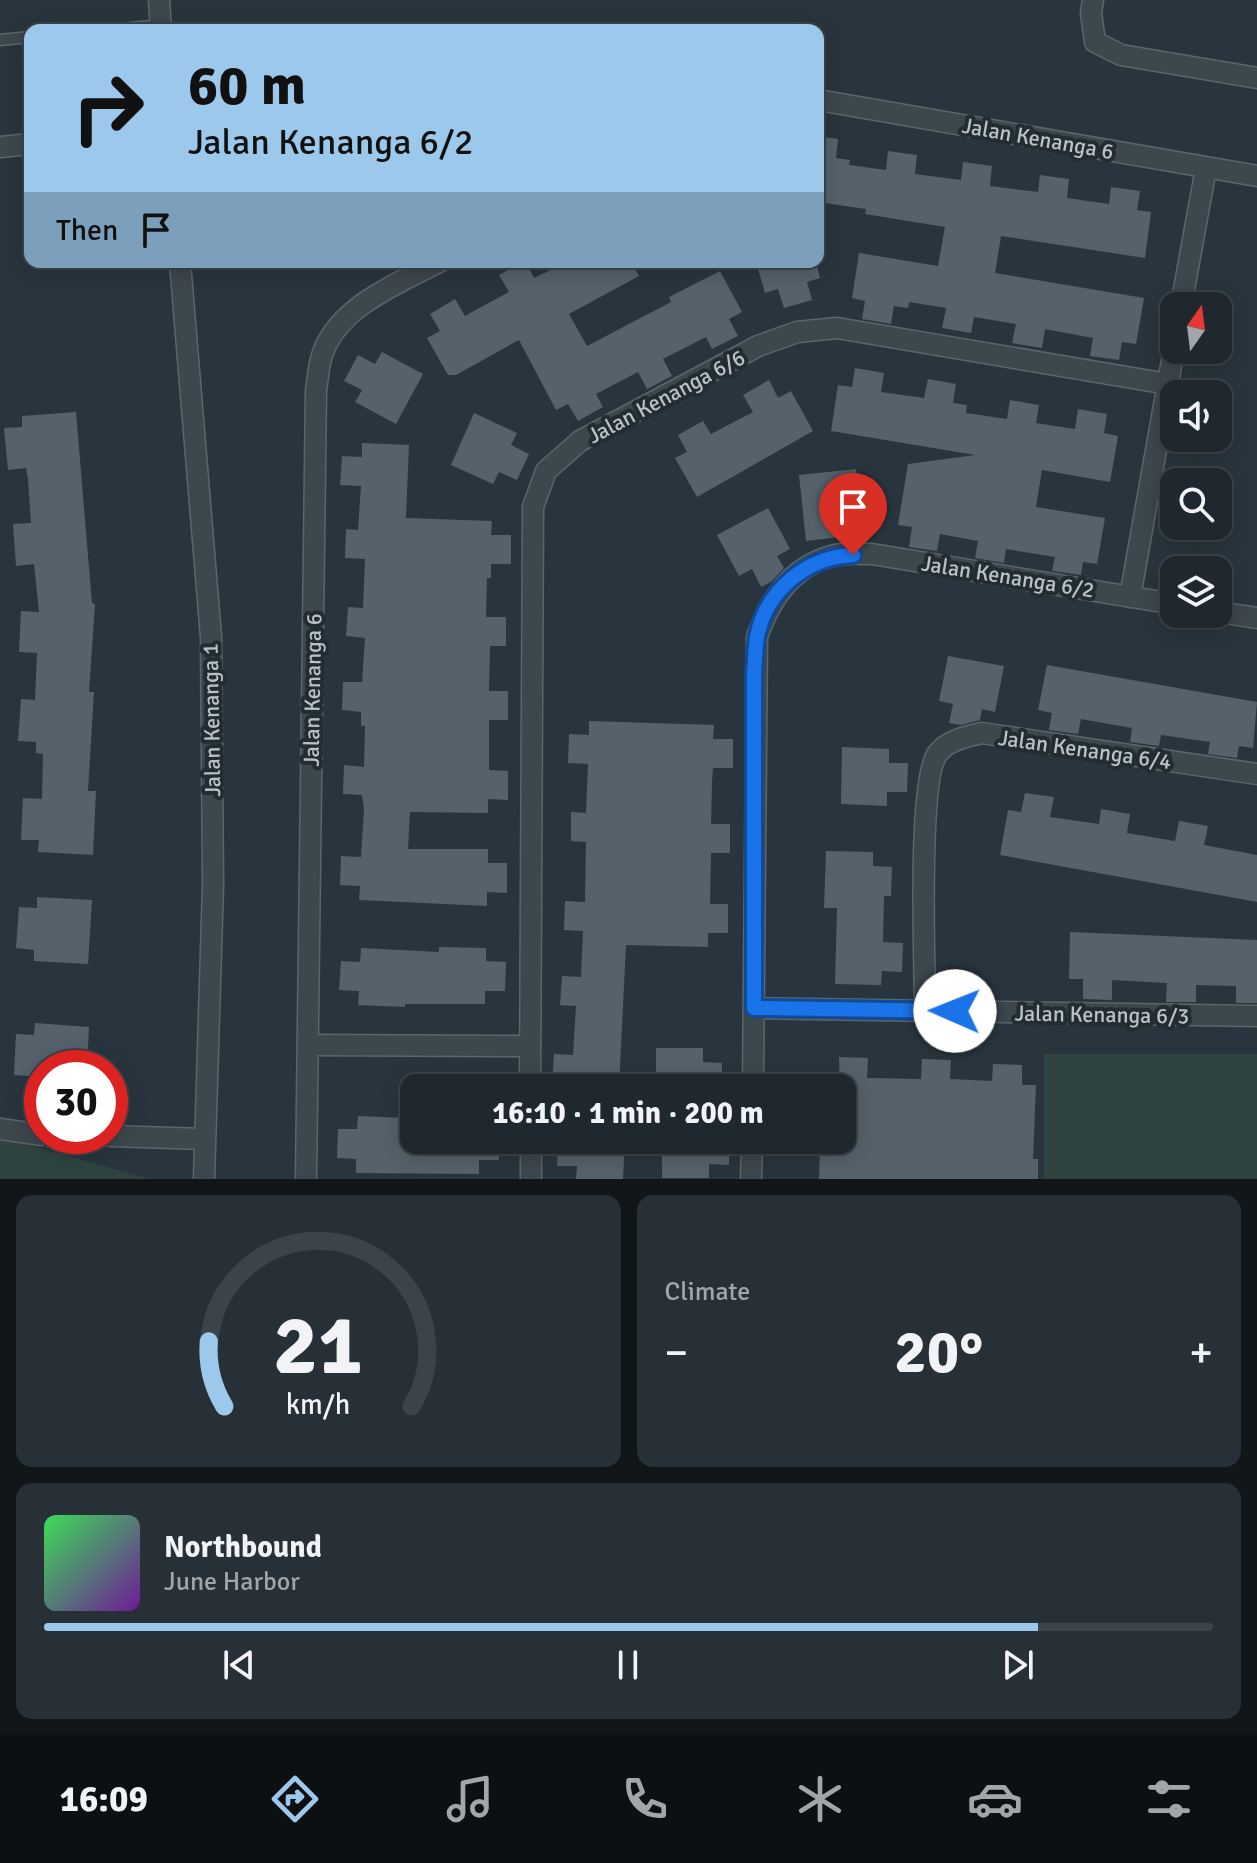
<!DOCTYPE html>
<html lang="en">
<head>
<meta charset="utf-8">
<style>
  body { margin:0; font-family:Signika,sans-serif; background:#273036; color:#f1f3f6; height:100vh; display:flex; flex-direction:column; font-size:30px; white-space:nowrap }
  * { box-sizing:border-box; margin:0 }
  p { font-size:26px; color:#a1a6aa }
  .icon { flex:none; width:44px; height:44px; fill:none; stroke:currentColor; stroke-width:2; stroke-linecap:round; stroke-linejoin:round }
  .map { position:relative; height:1179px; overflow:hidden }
  .drawer { display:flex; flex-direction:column; gap:16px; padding:16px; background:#111619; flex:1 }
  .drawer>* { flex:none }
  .banner { position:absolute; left:24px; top:24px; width:800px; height:244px; border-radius:16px; box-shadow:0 4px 20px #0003,0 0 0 2px #3c444a; background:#9cc8eb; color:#111; overflow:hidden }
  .needle { width:52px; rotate:14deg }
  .controls { position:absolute; left:1160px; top:292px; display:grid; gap:16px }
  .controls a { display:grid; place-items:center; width:72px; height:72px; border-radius:16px; background:#1f282e; box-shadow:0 4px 20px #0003,0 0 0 2px #3c444a; font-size:40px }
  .speed { position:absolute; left:24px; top:1050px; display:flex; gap:16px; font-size:40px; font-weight:700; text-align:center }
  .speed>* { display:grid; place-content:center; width:104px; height:104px; border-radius:50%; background:#1f282e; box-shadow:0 4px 20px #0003,0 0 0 2px #3c444a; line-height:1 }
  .speed .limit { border:12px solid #d22; background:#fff; color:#111 }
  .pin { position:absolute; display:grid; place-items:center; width:68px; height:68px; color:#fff; margin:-82px -34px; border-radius:50% 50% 50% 0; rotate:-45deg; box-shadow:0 0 8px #0007 }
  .pin .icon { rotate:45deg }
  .me { position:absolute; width:88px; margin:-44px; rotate:271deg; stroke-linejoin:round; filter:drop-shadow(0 0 6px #0008) }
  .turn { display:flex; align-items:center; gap:28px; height:168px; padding:0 32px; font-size:36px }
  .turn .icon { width:104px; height:104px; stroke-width:2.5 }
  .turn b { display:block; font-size:56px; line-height:68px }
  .then { display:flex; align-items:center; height:76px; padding:0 32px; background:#0003; gap:16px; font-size:30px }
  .big { font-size:60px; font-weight:700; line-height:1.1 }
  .drawer .tile { flex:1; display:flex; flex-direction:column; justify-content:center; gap:12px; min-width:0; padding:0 28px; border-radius:16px; background:#273036 }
  .drawer .dial { align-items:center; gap:0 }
  .dial svg { height:208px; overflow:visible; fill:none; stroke:#3c444a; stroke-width:7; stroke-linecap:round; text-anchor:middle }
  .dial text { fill:#f1f3f6; stroke:none }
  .song { display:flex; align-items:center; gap:24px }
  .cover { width:96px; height:96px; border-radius:12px; background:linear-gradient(135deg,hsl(130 70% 55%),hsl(280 70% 35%)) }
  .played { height:8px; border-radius:4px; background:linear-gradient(90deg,#9cc8eb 85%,#3c444a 85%) }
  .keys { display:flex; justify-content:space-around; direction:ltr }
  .heat { display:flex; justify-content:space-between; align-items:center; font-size:44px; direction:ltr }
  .drawer .tiles { flex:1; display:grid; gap:16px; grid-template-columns:1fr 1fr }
  .tile:last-child { grid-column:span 2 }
  .trip { position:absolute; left:400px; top:1074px; width:456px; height:80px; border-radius:16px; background:#1f282e; box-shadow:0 4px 20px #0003,0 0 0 2px #3c444a; font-weight:700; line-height:80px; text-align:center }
  .menu { display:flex; height:128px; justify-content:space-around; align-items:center; background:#0c1012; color:#a1a6aa }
  .menu .icon { width:56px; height:56px }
  .menu .active { color:#9cc8eb }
  .menu b { font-size:36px; color:#f1f3f6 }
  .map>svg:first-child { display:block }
  .green { fill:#2f4441 }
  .building { fill:#55626b }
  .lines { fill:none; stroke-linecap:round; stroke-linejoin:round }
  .lane-casing { stroke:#5b656c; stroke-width:13 }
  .street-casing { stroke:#5b656c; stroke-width:23 }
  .lane { stroke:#3d474e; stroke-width:10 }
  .street { stroke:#3d474e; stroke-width:20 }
  .route-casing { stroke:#114b97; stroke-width:20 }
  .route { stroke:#1a73e8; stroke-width:14 }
  .labels { text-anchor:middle; stroke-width:8; stroke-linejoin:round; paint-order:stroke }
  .street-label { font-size:22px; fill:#bac2c9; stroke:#222c33 }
</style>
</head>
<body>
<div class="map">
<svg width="1257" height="1179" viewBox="0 0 1257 1179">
  <rect width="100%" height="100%" fill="#29353e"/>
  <g class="green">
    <rect x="1044" y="1054" width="213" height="125"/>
    <polygon points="0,1137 150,1179 0,1179"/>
  </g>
  <g class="building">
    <polygon points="818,136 838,139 836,158 850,160 849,165 886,170 888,151 917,155 915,174 961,180 963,162 992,166 990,186 1038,192 1040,175 1069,179 1067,198 1109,204 1111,187 1140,191 1137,210 1151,212 1145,258 1001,236 995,273 1144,298 1136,344 1122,342 1119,360 1090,356 1093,338 1045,329 1042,348 1012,343 1016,324 974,317 971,333 942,328 946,308 909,302 908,308 894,306 891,324 862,319 865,301 852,298 859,253 938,266 945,227 865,214 866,209 818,202"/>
    <polygon points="522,262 526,262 534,278 567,262 631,262 639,276 569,314 587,346 671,302 669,297 720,271 742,312 729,319 738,336 712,349 706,337 663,359 672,376 647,389 638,372 596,394 603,407 578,421 568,404 556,410 519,340 456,375 448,375 427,338 440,331 430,314 455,299 465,316 481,307 509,292 499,275"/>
    <polygon points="756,262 816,262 820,278 807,282 812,300 784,308 778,289 765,293"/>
    <polygon points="382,352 423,374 396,424 355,402 362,390 344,381 358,355 375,364"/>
    <polygon points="855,368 884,373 881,392 924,398 928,379 956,384 953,403 967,405 966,413 1007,419 1010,400 1039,405 1036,423 1075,429 1078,409 1107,414 1104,433 1118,436 1110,482 1042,470 1036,507 1105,518 1097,564 1083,562 1081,575 1052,571 1055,557 1006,549 1004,563 975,558 978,541 940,534 937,551 909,547 912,527 898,525 908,464 975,455 831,431 838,385 852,387"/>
    <polygon points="769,380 778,398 791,391 813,431 697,497 675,458 687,452 678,435 703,421 711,434 753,412 743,395"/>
    <polygon points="76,412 92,603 95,604 89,692 94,692 88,791 96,791 93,855 38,852 39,840 21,840 23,798 42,799 43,754 36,753 36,742 18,741 21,699 35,700 37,653 19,652 21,611 39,612 34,564 16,566 13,524 31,523 28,479 26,468 8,470 4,428 22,427 22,416"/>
    <polygon points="474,413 517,433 511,445 529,454 517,480 499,472 493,484 451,465"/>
    <polygon points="362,443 409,445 406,518 492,521 491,535 511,535 511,564 491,564 491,578 487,578 486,617 506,617 506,646 490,646 489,691 508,691 508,720 489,720 489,770 508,771 508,800 488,799 488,813 410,812 408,849 488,849 488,863 507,863 507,893 487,892 487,906 359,900 360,886 340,885 341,856 361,857 364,809 362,795 343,794 344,765 364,767 365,726 361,726 361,712 342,710 343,682 362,682 365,638 346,636 348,607 363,608 365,559 345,558 346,529 358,530 361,486 340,485 342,456 362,457"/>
    <polygon points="856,469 861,516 847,517 849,536 806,541 799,475"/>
    <polygon points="768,508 790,549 777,556 784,568 772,581 761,587 752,569 739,576 717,535"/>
    <polygon points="948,656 1004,666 995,712 982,709 980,720 961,725 949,723 953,704 939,701"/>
    <polygon points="1047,665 1257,702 1253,748 1239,746 1237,758 1208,754 1210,742 1161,735 1159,746 1130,742 1132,728 1081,719 1078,734 1049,730 1052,713 1038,710"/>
    <polygon points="589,721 714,725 713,739 733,739 733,768 713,768 712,782 711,824 730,824 730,853 711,853 710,904 728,904 728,933 708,933 708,947 626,945 619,1088 572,1088 572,1084 552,1083 554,1054 573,1055 576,1006 560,1005 562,976 581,977 583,931 564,930 565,901 585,902 586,842 571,841 571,812 586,813 588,764 568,763 569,734 589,735"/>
    <polygon points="842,747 889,749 889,763 908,763 907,792 887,792 887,806 841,804"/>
    <polygon points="1025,793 1054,797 1050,817 1099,824 1101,809 1130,814 1127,833 1175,841 1179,821 1208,826 1204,845 1257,855 1257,902 1000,855 1008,810 1021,812"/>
    <polygon points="826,851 873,852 873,866 892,867 891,896 884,896 883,942 903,943 902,972 882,971 881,985 835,984 837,908 824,908"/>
    <polygon points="37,897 92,900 88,964 34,961 34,950 16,948 19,907 37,908"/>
    <polygon points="1070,932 1257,940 1257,1003 1236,1003 1236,986 1196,985 1196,1002 1166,1002 1167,983 1112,980 1112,1000 1083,999 1083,979 1069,979"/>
    <polygon points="439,947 486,948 486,961 506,962 505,991 485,991 485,1004 405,1004 405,1007 358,1005 359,991 339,990 341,961 360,962 361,948 439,952"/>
    <polygon points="35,1023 89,1027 87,1068 42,1068 42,1077 14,1075 16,1034 34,1035"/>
    <polygon points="656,1048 703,1048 703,1062 722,1063 722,1088 656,1088"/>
    <polygon points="839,1057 868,1058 867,1078 921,1079 922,1059 951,1060 950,1079 992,1081 993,1064 1022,1065 1022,1085 1036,1085 1033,1159 1038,1159 1038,1179 819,1179 820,1148 842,1149"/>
    <polygon points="358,1116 405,1118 404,1140 499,1140 499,1160 479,1160 479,1174 356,1173 356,1159 337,1158 338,1129 357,1129"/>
    <polygon points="558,1140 625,1140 623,1179 576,1179 577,1166 557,1166"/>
    <polygon points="662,1140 729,1140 729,1165 709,1164 709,1178 662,1178"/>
  </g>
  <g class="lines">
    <g class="lane-casing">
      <g id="lane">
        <polyline points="111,30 161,25"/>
        <polyline points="0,40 30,37"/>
      </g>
    </g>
    <g class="street-casing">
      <g id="street">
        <polyline points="159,0 161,30"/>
        <polyline points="1093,0 1091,13 1095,42 1121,55 1257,78"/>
        <polyline points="818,100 1257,176"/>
        <polyline points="0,147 30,144"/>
        <polyline points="180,262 211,637 213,885 204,1179"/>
        <polyline points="1181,306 1206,168"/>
        <polyline points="1130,597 1174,349"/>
        <polyline points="1218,612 1257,618"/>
        <polyline points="754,1008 1257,1016"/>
        <path d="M925,1011C925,968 917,778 938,753C948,740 966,737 982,733L1257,774"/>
        <polyline points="308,1045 530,1046"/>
        <polyline points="530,1088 533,507 546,471 580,441 758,346 797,332 837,328 1168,384"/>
        <path d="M753,1088L757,637C770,599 793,565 835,555C846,553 860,554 872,554L1174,604"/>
        <polyline points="0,1129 42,1135"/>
        <polyline points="110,1136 204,1139"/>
        <polyline points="531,1140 531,1179"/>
        <path d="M306,1179L316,390C318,380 318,369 321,359C334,308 397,284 439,262"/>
        <polyline points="751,1179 752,1140"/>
      </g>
    </g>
    <use href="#lane" class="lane"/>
    <use href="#street" class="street"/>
  </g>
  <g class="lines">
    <g class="route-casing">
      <path id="route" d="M853,555C807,557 766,590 757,637C755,649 755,662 754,674V1008L955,1011"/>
    </g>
    <use href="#route" class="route"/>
  </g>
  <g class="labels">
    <g class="street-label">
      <text transform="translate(1038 138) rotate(10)" y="8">Jalan Kenanga 6</text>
      <text transform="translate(666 396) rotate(-28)" y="8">Jalan Kenanga 6/6</text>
      <text transform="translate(1008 576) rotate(9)" y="8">Jalan Kenanga 6/2</text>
      <text transform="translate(312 690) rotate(-89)" y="8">Jalan Kenanga 6</text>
      <text transform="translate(211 720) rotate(-91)" y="8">Jalan Kenanga 1</text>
      <text transform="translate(1085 749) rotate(8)" y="8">Jalan Kenanga 6/4</text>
      <text transform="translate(1102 1014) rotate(1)" y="8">Jalan Kenanga 6/3</text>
    </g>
  </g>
</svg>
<div class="controls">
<a><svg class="needle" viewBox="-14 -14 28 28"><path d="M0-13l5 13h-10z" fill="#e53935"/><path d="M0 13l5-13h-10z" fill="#a1a6aa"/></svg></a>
<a><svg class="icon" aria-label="sound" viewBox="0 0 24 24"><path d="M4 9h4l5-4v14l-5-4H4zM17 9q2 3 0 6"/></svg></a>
<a><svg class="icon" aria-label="search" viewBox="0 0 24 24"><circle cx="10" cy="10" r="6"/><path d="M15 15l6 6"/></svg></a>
<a><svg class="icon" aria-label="layers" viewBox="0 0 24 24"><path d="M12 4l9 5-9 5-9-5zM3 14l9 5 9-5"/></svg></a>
</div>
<div class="speed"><div class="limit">30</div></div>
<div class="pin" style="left:853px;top:555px;background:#d93025"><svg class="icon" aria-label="arrive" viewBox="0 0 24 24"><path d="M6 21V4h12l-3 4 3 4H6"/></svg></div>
<svg class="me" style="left:955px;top:1011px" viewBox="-20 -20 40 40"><circle r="19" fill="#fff"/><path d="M0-13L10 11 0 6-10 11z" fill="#1a73e8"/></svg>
<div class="trip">16:10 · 1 min · 200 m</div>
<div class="banner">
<div class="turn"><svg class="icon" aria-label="right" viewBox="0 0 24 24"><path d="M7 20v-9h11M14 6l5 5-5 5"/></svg><div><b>60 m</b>Jalan Kenanga 6/2</div></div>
<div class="then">Then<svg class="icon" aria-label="arrive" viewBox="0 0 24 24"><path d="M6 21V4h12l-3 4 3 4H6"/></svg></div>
</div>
</div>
<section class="drawer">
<div class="tiles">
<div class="tile dial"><svg viewBox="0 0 100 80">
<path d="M14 69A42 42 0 1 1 86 69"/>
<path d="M14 69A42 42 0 0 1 8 44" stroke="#9cc8eb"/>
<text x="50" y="56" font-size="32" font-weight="700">21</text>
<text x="50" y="72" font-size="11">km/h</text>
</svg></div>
<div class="tile"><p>Climate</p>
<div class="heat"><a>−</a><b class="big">20°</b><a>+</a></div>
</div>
<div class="tile">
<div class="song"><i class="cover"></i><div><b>Northbound</b><p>June Harbor</p></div></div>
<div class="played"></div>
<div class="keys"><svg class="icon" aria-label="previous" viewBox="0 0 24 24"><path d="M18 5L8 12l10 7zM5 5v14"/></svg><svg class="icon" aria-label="pause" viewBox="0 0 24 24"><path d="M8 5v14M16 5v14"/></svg><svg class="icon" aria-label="next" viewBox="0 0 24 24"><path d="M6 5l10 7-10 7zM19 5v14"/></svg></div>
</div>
</div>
</section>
<nav class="menu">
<b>16:09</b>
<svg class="icon active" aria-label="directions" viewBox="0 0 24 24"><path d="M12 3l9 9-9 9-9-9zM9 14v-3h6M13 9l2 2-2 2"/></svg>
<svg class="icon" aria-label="music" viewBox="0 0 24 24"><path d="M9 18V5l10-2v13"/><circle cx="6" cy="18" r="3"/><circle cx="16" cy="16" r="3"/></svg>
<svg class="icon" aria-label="phone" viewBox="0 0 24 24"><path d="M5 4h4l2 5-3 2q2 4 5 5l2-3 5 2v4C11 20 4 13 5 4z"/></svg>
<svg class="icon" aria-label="climate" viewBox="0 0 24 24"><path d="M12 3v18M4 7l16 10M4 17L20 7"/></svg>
<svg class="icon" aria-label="car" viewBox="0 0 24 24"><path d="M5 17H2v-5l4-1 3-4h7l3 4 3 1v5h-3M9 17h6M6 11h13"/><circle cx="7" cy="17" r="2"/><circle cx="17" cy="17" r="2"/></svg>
<svg class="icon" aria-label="filters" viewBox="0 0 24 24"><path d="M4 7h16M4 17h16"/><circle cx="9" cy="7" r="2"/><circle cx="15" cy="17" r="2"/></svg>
</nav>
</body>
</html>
